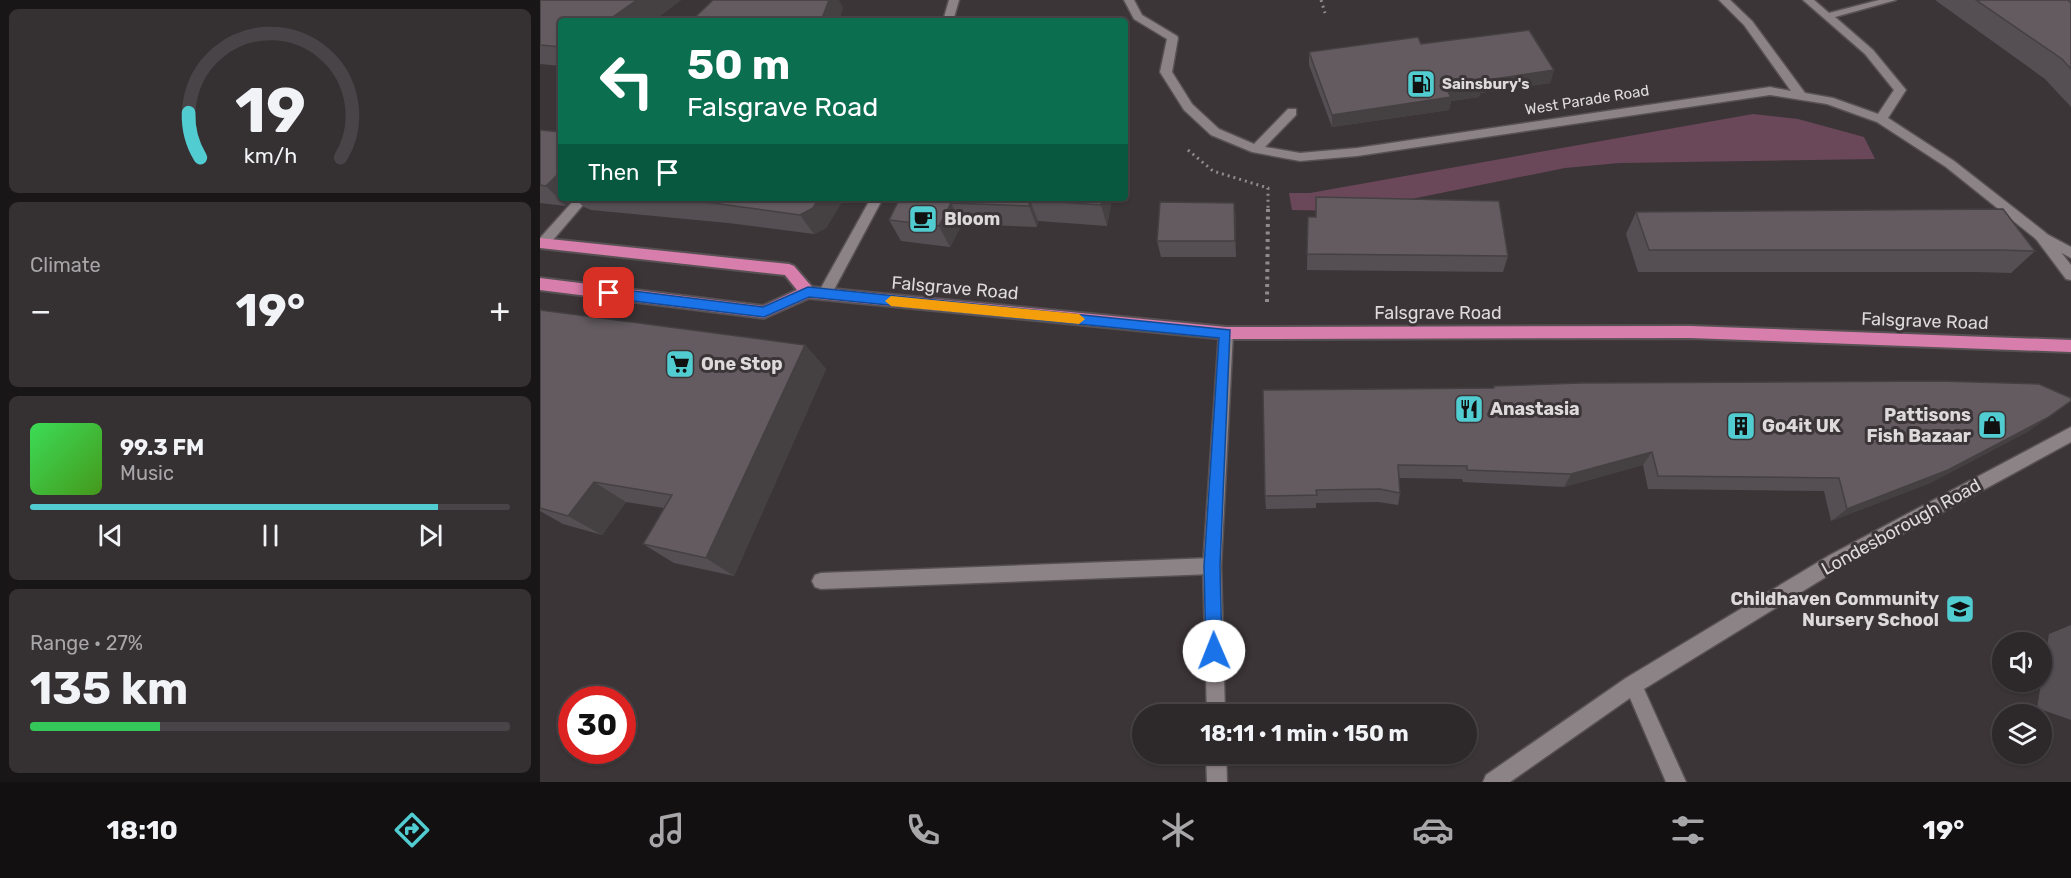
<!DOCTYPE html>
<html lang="en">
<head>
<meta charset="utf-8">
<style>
  body { margin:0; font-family:Rubik,sans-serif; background:#353032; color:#f1f3f6; height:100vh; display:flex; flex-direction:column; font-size:22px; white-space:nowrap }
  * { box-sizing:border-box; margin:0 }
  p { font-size:20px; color:#a7a6a8 }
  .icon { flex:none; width:33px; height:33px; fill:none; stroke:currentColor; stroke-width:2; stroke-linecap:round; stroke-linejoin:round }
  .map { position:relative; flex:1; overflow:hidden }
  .side { display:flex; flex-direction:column; gap:9px; padding:9px; background:#191617; width:540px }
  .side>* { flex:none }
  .banner { position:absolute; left:18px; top:18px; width:570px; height:183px; border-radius:6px; box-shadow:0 2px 4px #0004,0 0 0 2px #484447; background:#0b6e4f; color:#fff; overflow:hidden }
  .controls { position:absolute; left:1452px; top:632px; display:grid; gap:12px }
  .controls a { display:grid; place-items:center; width:60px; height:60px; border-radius:50%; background:#2d282a; box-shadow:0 2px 4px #0004,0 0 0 2px #484447; font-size:30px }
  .speed { position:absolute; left:18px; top:686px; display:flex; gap:12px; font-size:30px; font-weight:700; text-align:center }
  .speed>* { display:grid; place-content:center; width:78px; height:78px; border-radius:50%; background:#2d282a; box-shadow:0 2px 4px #0004,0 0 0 2px #484447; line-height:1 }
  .speed .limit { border:9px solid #d22; background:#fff; color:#111 }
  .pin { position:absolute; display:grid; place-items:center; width:51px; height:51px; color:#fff; margin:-26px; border-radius:12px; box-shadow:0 3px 9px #0006 }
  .me { position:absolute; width:66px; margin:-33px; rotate:359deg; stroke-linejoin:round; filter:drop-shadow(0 0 4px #0008) }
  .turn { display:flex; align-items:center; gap:21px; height:126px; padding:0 30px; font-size:27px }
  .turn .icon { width:78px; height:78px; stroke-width:2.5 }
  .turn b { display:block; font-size:42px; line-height:51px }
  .then { display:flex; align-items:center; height:57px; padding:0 30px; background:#0003; gap:12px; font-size:22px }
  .big { font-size:45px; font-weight:700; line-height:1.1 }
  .side .card { flex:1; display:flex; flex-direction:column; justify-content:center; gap:9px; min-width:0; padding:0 21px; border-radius:9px; background:#353032 }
  .side .dial { align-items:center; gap:0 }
  .dial svg { height:156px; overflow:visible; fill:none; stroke:#484447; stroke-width:7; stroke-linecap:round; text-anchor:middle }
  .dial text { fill:#f1f3f6; stroke:none }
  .song { display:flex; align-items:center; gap:18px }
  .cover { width:72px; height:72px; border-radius:9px; background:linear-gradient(135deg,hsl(130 70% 55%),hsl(100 70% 35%)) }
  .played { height:6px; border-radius:3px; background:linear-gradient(90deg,#51ccd1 85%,#484447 85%) }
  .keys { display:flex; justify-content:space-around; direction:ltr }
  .heat { display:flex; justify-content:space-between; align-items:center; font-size:33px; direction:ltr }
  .charge { height:9px; border-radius:4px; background:linear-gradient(90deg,#34c759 27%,#484447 0) }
  .trip { position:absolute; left:592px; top:704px; width:345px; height:60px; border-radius:30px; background:#2d282a; box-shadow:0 2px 4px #0004,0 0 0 2px #484447; font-weight:700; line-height:60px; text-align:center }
  .tab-bar { display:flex; height:96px; justify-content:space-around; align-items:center; background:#121011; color:#a7a6a8 }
  .tab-bar .icon { width:42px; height:42px }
  .tab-bar .on { color:#51ccd1 }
  .tab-bar b { font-size:27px; color:#f1f3f6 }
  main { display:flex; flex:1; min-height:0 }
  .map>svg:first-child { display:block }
  .green { fill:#6b4859 }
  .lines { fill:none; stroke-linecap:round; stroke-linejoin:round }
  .service-casing { stroke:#575154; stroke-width:3 }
  .minor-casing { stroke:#575154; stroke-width:3 }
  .trunk-casing { stroke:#575154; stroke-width:4 }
  .path-far1 { stroke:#918b8e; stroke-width:3; stroke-dasharray:2 4; stroke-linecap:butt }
  .path { stroke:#918b8e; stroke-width:4; stroke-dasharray:3 4.5; stroke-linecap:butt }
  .service { fill:#8c8387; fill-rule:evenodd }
  .minor { fill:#8c8387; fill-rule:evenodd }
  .trunk { fill:#d87eac; fill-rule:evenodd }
  .wall { fill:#554e52 }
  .shaded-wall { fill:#454042 }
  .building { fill:#635b5f; stroke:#454042; stroke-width:1.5 }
  .route { fill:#1a73e8; stroke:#114b97; stroke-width:1.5 }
  .slow { fill:#f59e0b }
  .labels { text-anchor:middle; stroke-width:6; stroke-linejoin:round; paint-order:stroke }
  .far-poi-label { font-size:15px; font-weight:bold; fill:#dedadc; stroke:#3c3538; text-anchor:start }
  .far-street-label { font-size:15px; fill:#dedadc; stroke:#3c3538 }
  .poi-label { font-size:18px; font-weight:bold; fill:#dedadc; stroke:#3c3538; text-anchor:start }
  .street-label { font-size:18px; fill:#dedadc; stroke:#3c3538 }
</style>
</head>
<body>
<main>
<section class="side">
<div class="card dial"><svg viewBox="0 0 100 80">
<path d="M14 69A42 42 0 1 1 86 69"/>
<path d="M14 69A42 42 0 0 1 8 46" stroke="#51ccd1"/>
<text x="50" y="56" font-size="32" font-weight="700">19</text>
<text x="50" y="72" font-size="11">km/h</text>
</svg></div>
<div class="card"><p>Climate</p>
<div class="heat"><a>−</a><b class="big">19°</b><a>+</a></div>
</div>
<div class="card">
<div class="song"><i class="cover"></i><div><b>99.3 FM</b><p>Music</p></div></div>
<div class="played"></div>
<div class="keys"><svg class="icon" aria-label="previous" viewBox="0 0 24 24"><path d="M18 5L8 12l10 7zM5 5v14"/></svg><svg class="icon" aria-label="pause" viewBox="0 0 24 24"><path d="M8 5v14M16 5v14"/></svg><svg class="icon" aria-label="next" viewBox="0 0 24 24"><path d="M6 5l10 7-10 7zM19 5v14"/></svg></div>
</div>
<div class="card"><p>Range · 27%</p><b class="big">135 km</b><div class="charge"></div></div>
</section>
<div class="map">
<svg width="1531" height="782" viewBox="0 0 1531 782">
  <rect width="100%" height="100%" fill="#3c3538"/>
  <polygon class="green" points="1213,114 1258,119 1324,137 1335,159 1079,163 1025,168 812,211 752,210 749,193 770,193"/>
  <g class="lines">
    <g class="service-casing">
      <g id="service">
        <polygon points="584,0 594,0 602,15 637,36 638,38 632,72 652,104 679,129 714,144 748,109 756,109 756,115 725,147 760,153 817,148 1230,87 1251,91 1204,25 1179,0 1190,0 1212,21 1265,93 1293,98 1338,114 1354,90 1325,54 1263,0 1274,0 1289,13 1339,0 1356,0 1295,17 1333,50 1366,90 1348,118 1414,161 1506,233 1531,265 1531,280 1526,279 1496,239 1406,167 1337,122 1287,104 1230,95 817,156 760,161 712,152 671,135 644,110 620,72 627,39 594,19"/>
        <polygon points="36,198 49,198 7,247 0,248 0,238"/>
        <polygon points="672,558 678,560 681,566 678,572 672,574 281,589 275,587 272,581 275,575 281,573"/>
      </g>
    </g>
    <g class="minor-casing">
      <g id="minor">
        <polygon points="409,0 419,0 413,21 403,21"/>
        <polygon points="331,198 343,198 289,299 279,299 277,295"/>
        <polygon points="1501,231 1531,247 1531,258 1496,239 1494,236 1496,233"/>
        <polygon points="686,327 693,333 681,566 685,714 667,714 663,566 679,333"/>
        <polygon points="1531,427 1531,442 1302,567 1104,689 1146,782 1126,782 1090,698 970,782 943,782 946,775 1086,678 1290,555"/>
        <polygon points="666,753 686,753 687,782 667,782"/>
      </g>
    </g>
    <g class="trunk-casing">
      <polygon id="trunk" points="0,238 249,264 254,266 272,287 686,327 1150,326 1531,340 1531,352 1150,338 686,339 269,298 224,318 0,290 0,278 223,306 257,290 245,275 0,248"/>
    </g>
    <g class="path-far1">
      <polyline points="781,0 785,13"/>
      <polyline points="648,150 673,171 728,188 728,209"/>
    </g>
    <polyline class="path" points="727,302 728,207"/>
    <use href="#service" class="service"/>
    <use href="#minor" class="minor"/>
    <use href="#trunk" class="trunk"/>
  </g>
  <g class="wall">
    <polygon points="0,0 141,0 113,21 21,21 21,66 0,64"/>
    <polygon points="1395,0 1531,0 1531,107 1505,79"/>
    <polygon points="881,44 1014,70 1010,83 940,93 939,97 911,101 909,110 792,127 769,65 769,52"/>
    <polygon points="0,130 21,132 21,198 26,206 0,203"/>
    <polygon points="34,198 304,198 286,228 274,234 188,223 51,210 44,207"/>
    <polygon points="360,198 572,198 567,226 498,221 497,227 422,224 410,247 361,241 349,220"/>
    <polygon points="694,203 696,220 696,257 621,257 617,241"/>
    <polygon points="1096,212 1495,251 1471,273 1437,272 1098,272 1086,234"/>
    <polygon points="768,217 968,256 963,272 767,270"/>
    <polygon points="0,310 265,345 286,369 194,576 134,563 103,544 124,508 86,502 62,535 23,524 0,511"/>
    <polygon points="954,386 1507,418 1487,432 1390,483 1291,521 1284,491 1108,489 1103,465 1024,487 923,482 922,479 859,478 860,493 858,505 838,502 776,503 776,508 726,509 725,496 953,388"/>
    <polygon points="1531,625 1531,720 1497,708 1509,634"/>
  </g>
  <g class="shaded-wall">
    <polygon points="97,0 141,0 113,21 67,21"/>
    <polygon points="289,0 299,0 303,8 299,21 281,21"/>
    <polygon points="1014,70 1010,83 940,93 939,97 911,101 909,110 792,127 792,115 907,90 940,81"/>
    <polygon points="16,176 21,181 21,198 34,198 26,206 6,186"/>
    <polygon points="279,198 304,198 286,228 274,234 260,215"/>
    <polygon points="562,198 572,198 567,226 561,205"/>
    <polygon points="490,200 498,221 497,227 489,206"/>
    <polygon points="411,203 422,224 410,247 399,226"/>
    <polygon points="694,203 696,220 696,257 695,241"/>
    <polygon points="265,345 286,369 194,576 166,558"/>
    <polygon points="1507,418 1487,432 1390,483 1291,521 1307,509"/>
    <polygon points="1112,452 1103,465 1024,487 1031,474"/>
    <polygon points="54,482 86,502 62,535 28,516"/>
  </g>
  <g class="building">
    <polygon points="0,0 97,0 67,21 21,21 21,47 0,45"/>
    <polygon points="173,0 289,0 281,21 151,21"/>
    <polygon points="1436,0 1528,0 1531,3 1531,69 1522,59"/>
    <polygon points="989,30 1014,70 940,81 942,85 907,90 911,97 792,115 769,52 878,37 881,44"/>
    <polygon points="0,130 21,132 21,176 16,176 6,186 0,185"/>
    <polygon points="776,197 959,201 968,256 767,254 768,217 776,217"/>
    <polygon points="118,198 279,198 273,208 260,215 173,203"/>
    <polygon points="360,198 562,198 561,205 490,200 489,206 411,203 399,226 349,220"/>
    <polygon points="620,202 694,203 695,241 617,241"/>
    <polygon points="1463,209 1495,251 1459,250 1109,250 1096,212"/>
    <polygon points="0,310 265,345 166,558 103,544 132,495 54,482 28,516 0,508"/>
    <polygon points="1399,381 1499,384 1531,398 1531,401 1507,418 1408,470 1307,509 1299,478 1118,476 1112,452 1031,474 927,470 927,466 858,465 860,493 840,489 776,490 777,495 725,496 723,390 954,388 954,386 1040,383"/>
  </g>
  <polygon class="route" points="268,287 690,330 680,566 682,651 680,656 674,659 668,656 666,651 664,566 679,338 269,297 224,317 69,298 62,293 69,288 223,307"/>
  <polygon class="slow" points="351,296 539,314 545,319 539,324 351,306 345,301"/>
  <defs>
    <g id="fuel-square" transform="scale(1.5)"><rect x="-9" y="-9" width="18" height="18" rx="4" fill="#51ccd1" stroke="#3c3538"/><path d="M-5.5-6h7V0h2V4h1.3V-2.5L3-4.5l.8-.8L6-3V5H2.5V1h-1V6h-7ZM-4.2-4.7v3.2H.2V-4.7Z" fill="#111"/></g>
    <g id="cafe-square" transform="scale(1.5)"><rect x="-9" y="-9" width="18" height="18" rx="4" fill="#51ccd1" stroke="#3c3538"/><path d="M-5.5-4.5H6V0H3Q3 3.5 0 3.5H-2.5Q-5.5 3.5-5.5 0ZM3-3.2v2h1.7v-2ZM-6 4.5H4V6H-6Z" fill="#111"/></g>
    <g id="supermarket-square" transform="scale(1.5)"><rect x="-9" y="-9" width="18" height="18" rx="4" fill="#51ccd1" stroke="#3c3538"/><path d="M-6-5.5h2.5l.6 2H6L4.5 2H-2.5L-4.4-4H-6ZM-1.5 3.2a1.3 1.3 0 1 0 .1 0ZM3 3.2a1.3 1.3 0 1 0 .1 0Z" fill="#111"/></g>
    <g id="restaurant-square" transform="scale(1.5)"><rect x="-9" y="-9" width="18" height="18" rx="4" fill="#51ccd1" stroke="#3c3538"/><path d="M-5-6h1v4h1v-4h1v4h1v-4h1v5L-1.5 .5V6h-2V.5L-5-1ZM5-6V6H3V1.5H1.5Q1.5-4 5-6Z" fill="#111"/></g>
    <g id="shop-square" transform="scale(1.5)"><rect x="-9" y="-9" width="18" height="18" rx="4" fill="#51ccd1" stroke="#3c3538"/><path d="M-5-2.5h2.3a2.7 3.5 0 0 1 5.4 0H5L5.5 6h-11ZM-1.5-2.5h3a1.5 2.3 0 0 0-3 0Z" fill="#111"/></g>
    <g id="building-square" transform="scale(1.5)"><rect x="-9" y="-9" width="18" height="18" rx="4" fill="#51ccd1" stroke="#3c3538"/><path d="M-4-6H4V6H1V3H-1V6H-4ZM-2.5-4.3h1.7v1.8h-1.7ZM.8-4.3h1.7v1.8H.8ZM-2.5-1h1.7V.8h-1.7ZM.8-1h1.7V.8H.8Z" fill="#111"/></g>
    <g id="school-square" transform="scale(1.5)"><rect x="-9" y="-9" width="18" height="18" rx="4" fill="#51ccd1" stroke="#3c3538"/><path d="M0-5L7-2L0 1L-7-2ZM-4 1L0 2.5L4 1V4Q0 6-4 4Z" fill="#111"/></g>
  </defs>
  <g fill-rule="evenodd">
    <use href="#fuel-square" x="881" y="84"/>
    <use href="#cafe-square" x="383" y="219"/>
    <use href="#supermarket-square" x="140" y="364"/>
    <use href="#restaurant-square" x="929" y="409"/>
    <use href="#shop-square" x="1452" y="425"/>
    <use href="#building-square" x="1201" y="426"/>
    <use href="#school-square" x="1420" y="609"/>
  </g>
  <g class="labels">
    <g class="far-poi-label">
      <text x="902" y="89">Sainsbury's</text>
    </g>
    <g class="far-street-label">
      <text transform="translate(1047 100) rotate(-9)" y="5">West Parade Road</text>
    </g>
    <g class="poi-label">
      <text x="404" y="225">Bloom</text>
      <text x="161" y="370">One Stop</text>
      <text x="950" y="415">Anastasia</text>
      <text x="1431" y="421" text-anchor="end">Pattisons<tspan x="1431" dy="21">Fish Bazaar</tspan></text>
      <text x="1222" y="432">Go4it UK</text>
      <text x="1399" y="605" text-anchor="end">Childhaven Community<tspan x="1399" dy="21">Nursery School</tspan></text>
    </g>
    <g class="street-label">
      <text transform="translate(415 288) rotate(5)" y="6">Falsgrave Road</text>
      <text x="898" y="319">Falsgrave Road</text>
      <text transform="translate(1385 321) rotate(2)" y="6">Falsgrave Road</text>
      <text transform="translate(1361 527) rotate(-29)" y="6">Londesborough Road</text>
    </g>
  </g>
</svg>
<div class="controls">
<a><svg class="icon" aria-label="sound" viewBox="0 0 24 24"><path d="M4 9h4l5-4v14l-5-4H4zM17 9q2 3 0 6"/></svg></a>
<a><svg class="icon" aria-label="layers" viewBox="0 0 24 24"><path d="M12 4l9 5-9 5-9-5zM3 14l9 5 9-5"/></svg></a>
</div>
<div class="speed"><div class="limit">30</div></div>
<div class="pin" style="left:69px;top:293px;background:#d93025"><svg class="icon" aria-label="arrive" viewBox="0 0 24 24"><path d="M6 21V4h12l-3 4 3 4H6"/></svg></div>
<svg class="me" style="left:674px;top:651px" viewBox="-20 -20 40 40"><circle r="19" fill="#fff"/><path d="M0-13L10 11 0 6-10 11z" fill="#1a73e8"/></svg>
<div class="trip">18:11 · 1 min · 150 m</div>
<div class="banner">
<div class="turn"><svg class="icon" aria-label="left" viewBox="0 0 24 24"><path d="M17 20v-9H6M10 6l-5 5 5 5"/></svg><div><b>50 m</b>Falsgrave Road</div></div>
<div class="then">Then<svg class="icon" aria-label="arrive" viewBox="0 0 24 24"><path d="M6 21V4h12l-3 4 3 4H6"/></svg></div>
</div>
</div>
</main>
<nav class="tab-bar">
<b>18:10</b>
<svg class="icon on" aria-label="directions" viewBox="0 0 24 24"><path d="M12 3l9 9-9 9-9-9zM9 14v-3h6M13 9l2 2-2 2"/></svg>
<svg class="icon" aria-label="music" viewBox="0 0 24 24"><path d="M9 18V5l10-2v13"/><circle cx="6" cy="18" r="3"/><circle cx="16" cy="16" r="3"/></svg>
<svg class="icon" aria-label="phone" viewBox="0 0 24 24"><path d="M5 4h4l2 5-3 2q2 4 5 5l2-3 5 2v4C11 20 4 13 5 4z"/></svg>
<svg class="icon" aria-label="climate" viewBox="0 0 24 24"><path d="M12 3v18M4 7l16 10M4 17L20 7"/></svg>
<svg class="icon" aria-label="car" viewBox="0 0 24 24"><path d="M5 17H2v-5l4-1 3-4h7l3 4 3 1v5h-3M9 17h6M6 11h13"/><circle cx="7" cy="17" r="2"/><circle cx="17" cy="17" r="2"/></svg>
<svg class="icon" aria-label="filters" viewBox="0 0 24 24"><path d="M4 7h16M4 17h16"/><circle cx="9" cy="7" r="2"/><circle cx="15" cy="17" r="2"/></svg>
<b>19°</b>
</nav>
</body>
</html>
